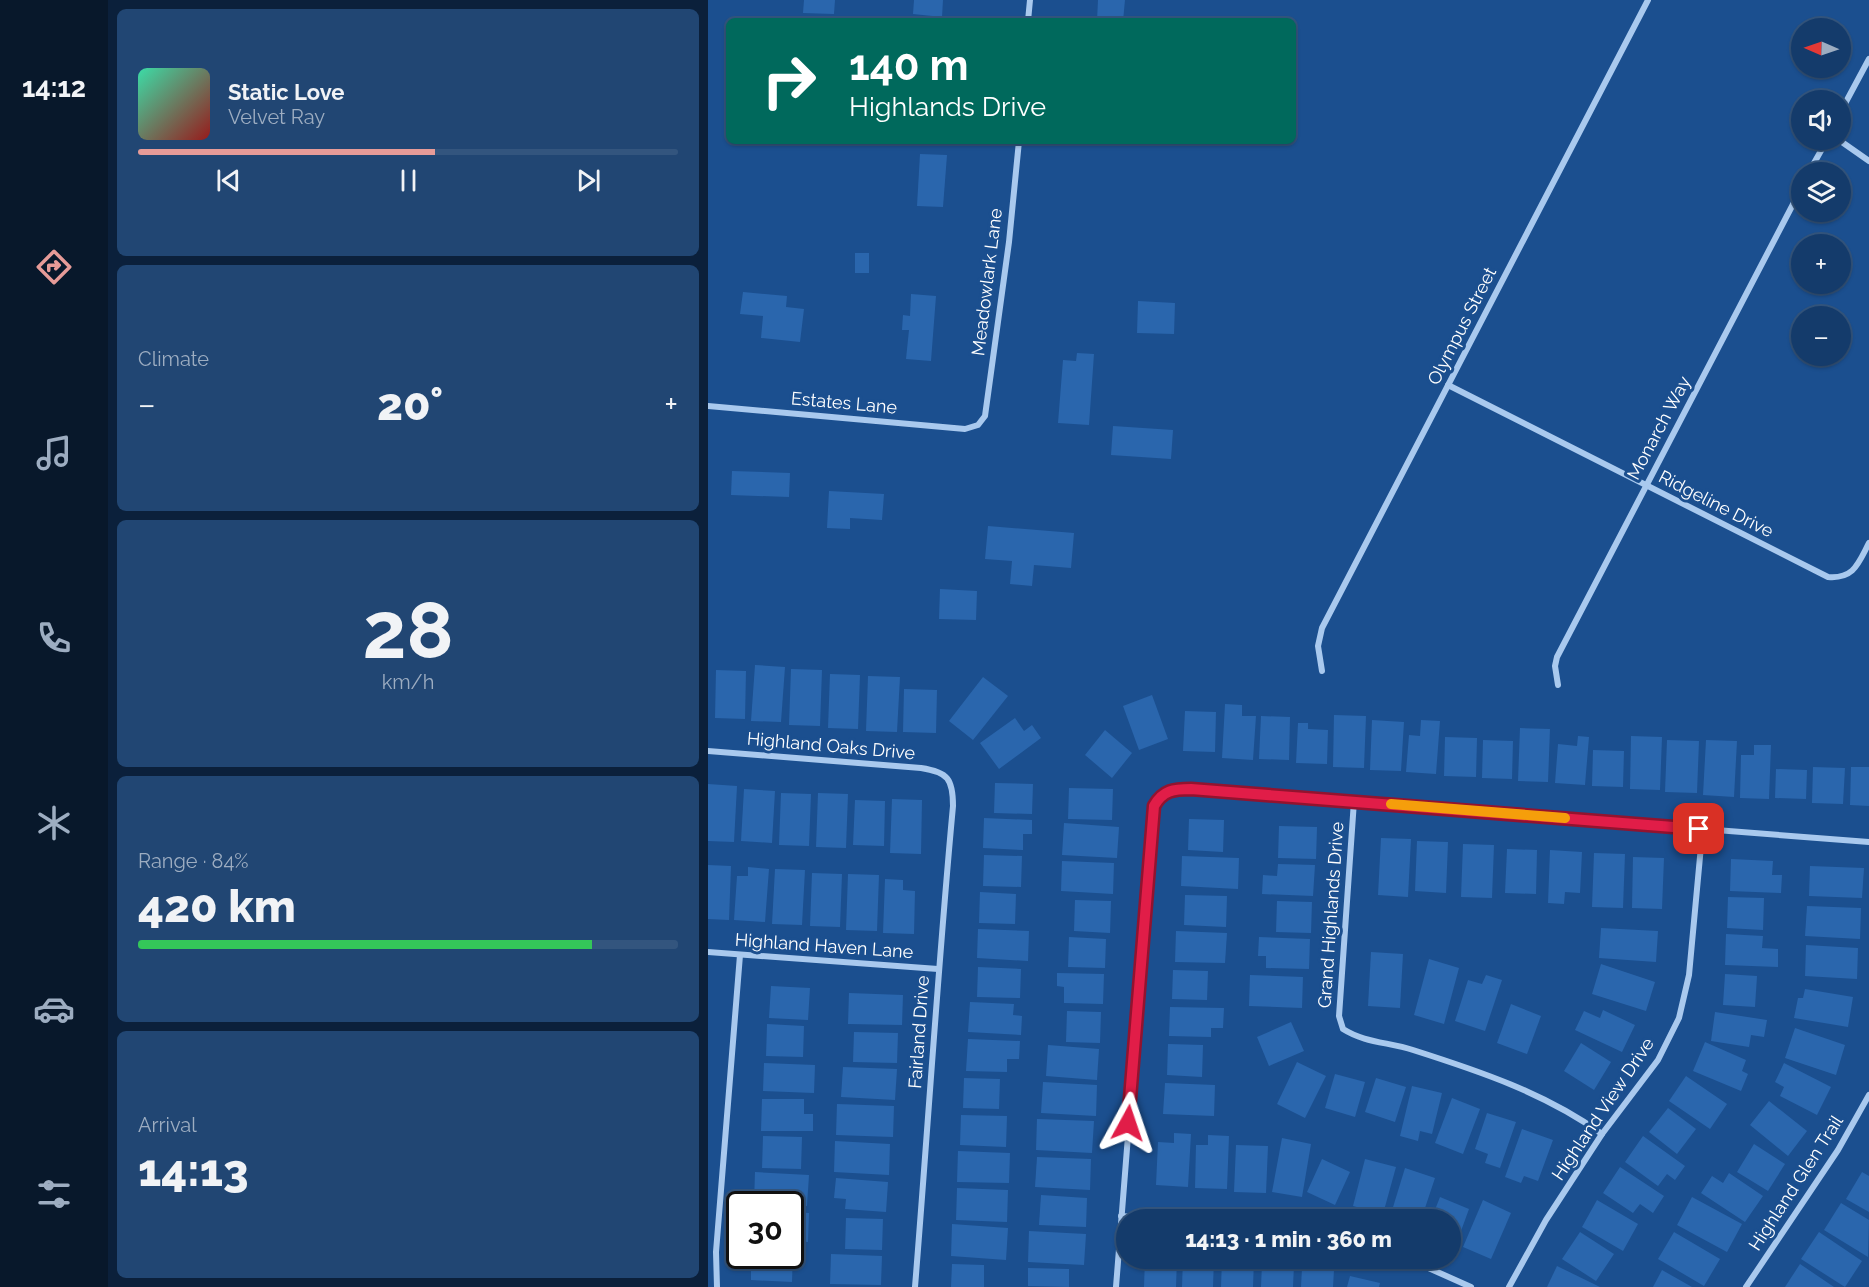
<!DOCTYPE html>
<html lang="en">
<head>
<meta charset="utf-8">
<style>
  body { margin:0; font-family:Raleway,sans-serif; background:#214673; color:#f1f3f6; height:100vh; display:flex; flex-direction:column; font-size:22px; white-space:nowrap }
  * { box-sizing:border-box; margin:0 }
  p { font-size:20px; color:#9dadc1 }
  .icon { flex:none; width:33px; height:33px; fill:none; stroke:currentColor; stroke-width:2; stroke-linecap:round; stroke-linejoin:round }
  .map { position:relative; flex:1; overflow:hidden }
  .side { display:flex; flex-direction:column; gap:9px; padding:9px; background:#0b203b; width:600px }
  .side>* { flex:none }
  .hud { position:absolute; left:18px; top:18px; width:570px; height:126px; border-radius:9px; box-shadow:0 2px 4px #0004,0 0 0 2px #33557e; background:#00695c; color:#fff; overflow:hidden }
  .needle { width:39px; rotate:272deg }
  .fabs { position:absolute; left:1083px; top:18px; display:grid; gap:12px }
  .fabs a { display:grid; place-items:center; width:60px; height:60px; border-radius:50%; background:#143b6b; box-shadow:0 2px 4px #0004,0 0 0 2px #33557e; font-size:30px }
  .speed { position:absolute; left:18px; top:1191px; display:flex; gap:12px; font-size:30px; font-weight:700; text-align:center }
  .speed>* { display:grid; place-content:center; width:78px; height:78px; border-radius:50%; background:#143b6b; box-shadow:0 2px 4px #0004,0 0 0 2px #33557e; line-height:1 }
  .speed .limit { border:3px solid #111; border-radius:9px; background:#fff; color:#111 }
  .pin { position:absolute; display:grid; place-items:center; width:51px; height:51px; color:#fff; margin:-26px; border-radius:12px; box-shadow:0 3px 9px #0006 }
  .me { position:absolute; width:66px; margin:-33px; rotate:5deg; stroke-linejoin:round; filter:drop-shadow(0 0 4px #0008) }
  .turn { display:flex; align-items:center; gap:21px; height:126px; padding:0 24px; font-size:27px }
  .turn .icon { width:78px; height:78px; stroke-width:2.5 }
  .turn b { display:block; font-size:42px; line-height:51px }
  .big { font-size:45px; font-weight:800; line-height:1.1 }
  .side .card { flex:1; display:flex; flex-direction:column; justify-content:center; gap:9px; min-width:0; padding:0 21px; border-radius:9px; background:#214673 }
  .side .dial { align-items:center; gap:0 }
  .dial b { font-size:78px; line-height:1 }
  .song { display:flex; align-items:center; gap:18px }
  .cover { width:72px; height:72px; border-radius:9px; background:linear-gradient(135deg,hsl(160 70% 55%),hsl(0 70% 35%)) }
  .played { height:6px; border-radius:3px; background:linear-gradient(90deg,#e69b98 55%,#33557e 55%) }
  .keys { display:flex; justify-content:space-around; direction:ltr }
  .heat { display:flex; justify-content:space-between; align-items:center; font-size:33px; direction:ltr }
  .charge { height:9px; border-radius:4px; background:linear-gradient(90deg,#34c759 84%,#33557e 0) }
  .trip { position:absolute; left:408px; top:1209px; width:345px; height:60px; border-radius:30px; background:#143b6b; box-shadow:0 2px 4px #0004,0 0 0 2px #33557e; font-weight:800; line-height:60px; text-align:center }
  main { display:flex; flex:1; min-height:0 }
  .menu { display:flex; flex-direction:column; width:108px; justify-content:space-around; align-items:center; background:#08182b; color:#9dadc1 }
  .menu .icon { width:42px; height:42px }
  .menu .selected { color:#e69b98 }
  .menu b { font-size:27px; color:#f1f3f6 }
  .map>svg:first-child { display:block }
  .building { fill:#2a66ad }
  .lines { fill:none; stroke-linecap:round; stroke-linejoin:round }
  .street { stroke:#a9c9ee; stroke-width:6 }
  .route-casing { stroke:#92132f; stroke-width:15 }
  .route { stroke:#e11d48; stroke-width:10 }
  .slow { stroke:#f59e0b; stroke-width:10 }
  .labels { text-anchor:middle; stroke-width:6; stroke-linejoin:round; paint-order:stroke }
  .street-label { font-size:18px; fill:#fff; stroke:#1b4f8f }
</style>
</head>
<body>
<main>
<nav class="menu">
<b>14:12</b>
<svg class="icon selected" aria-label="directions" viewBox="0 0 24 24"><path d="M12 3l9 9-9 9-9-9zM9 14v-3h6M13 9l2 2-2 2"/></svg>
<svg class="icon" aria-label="music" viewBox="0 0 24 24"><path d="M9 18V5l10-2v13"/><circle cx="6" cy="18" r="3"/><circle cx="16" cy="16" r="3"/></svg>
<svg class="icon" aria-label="phone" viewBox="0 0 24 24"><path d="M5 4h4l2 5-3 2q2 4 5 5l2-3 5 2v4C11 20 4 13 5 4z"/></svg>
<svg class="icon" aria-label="climate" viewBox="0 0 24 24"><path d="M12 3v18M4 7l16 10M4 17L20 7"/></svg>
<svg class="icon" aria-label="car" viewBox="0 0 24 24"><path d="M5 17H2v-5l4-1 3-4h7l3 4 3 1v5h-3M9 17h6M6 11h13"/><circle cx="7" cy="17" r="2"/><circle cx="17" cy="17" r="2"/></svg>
<svg class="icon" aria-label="filters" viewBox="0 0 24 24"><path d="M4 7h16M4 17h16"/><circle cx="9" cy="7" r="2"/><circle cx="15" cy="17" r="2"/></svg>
</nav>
<section class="side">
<div class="card">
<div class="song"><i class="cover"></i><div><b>Static Love</b><p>Velvet Ray</p></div></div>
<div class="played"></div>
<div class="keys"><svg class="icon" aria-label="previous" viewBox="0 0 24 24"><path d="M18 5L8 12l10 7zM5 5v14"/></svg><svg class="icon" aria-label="pause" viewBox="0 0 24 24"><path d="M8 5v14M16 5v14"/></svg><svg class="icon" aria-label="next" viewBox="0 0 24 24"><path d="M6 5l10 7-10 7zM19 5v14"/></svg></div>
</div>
<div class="card"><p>Climate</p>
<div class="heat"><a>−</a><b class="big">20°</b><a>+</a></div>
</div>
<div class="card dial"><b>28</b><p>km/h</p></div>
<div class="card"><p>Range · 84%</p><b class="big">420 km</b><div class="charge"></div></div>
<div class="card"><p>Arrival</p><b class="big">14:13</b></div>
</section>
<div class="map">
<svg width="1161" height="1287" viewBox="0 0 1161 1287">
  <rect width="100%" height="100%" fill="#1b4f8f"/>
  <g class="building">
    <polygon points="96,0 127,0 126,14 95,13"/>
    <polygon points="206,0 235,0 234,17 205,14"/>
    <polygon points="390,0 417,0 415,21 389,21"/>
    <polygon points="212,154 239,155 235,207 209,206"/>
    <rect x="147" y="253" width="14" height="20"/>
    <polygon points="35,292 79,296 78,307 96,309 92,342 53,338 55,316 32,314"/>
    <polygon points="203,294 228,296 223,361 198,359 201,330 194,330 195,315 202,316"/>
    <polygon points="430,301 467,303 466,334 429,333"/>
    <polygon points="369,353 386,354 381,425 350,423 355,360 368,361"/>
    <polygon points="405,426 465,430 463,459 403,455"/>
    <polygon points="24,471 82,473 81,497 23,495"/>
    <polygon points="121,491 176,494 174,520 142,518 142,529 119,528"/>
    <polygon points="280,526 366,533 363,568 326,565 324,586 302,584 304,561 277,559"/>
    <polygon points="232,589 269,591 268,620 231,619"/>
    <polygon points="47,665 77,667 73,722 43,721"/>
    <polygon points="83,669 114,670 112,726 81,725"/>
    <polygon points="8,670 38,671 37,719 7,718"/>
    <polygon points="122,674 152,675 150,729 120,728"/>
    <polygon points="160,676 192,677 189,732 158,731"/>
    <polygon points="275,677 300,696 265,740 241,721"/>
    <polygon points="196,689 229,690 228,733 195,732"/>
    <polygon points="444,695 460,739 431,750 415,706"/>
    <polygon points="517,704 534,705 534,716 548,716 545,760 514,758"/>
    <polygon points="477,711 508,712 507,752 475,751"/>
    <polygon points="626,715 658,716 656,768 625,767"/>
    <polygon points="553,716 582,717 581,760 551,759"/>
    <polygon points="307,718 316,731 324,725 333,738 291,769 272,743"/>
    <polygon points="664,720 696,722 693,771 662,770"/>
    <polygon points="713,720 732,721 728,774 698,772 701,735 712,736"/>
    <polygon points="590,723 600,723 600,729 620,730 619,764 588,763"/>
    <polygon points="812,728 842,729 840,782 810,781"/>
    <polygon points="397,730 424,753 404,778 377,755"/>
    <polygon points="870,736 881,737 877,785 847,783 850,744 869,746"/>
    <polygon points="923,736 954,737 952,790 922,789"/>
    <polygon points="737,737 769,738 768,777 736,776"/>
    <polygon points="775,740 805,741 804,779 774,778"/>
    <polygon points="959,740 991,741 989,793 957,792"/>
    <polygon points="998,740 1029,741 1026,797 995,795"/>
    <polygon points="1046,745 1063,745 1061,799 1032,798 1033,755 1046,755"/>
    <polygon points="885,750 916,751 915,787 884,786"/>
    <polygon points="1105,767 1137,768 1135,804 1104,803"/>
    <polygon points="1143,767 1161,767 1161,806 1142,805"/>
    <polygon points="1068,769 1099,770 1098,799 1067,798"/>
    <polygon points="287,783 325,784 324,814 286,813"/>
    <polygon points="0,784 29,786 26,842 0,841"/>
    <polygon points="361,788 405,789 404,820 360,819"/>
    <polygon points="36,789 67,791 64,843 33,841"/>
    <polygon points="73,793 103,794 101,846 71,845"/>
    <polygon points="110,793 140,794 138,848 108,847"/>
    <polygon points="184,799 214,800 213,854 182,853"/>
    <polygon points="147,800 177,801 176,846 145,845"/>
    <polygon points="276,818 324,820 324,834 315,834 315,850 275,848"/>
    <polygon points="481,819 516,820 515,852 480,850"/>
    <polygon points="356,823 411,827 409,858 354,855"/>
    <polygon points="571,826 609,827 608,859 570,858"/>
    <polygon points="673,838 703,839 700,897 670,895"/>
    <polygon points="709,841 740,842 738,893 707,891"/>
    <polygon points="755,844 786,845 784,898 753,897"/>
    <polygon points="799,849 829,850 828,894 797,893"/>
    <polygon points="842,850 874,852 872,893 857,892 856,904 840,903"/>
    <polygon points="886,853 917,854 915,908 884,907"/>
    <polygon points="276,855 314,856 313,887 275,886"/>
    <polygon points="474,856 531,858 530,889 473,886"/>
    <polygon points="925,857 956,858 954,909 924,908"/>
    <polygon points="1023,859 1065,861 1064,875 1074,875 1073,893 1022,891"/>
    <polygon points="354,861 406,863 405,894 353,891"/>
    <polygon points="570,864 607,865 605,896 554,894 555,875 569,876"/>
    <polygon points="0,865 23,866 21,920 0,919"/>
    <polygon points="1102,866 1156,868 1154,898 1101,896"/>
    <polygon points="40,867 61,869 57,922 26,920 29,876 40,876"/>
    <polygon points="67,869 97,870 94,925 64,924"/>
    <polygon points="104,873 134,874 132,927 102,926"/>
    <polygon points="140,874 171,875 169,931 138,930"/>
    <polygon points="177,879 195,880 195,890 207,891 206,934 175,933"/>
    <polygon points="272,892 308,894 307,924 271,923"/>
    <polygon points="477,895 519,896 518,927 476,925"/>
    <polygon points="1020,897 1056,898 1055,930 1019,928"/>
    <polygon points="367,900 403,901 402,933 366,931"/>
    <polygon points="569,901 604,902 603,933 568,932"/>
    <polygon points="1099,906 1153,908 1152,939 1097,936"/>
    <polygon points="893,928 950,931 948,962 891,958"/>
    <polygon points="270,929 321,931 320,961 269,958"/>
    <polygon points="468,931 519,933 517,963 467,962"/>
    <polygon points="1018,934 1055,936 1054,948 1070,949 1070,967 1017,965"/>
    <polygon points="361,937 398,939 397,968 360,967"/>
    <polygon points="551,937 602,939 601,969 558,968 558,956 550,956"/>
    <polygon points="1098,945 1150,948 1149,979 1097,976"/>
    <polygon points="663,952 695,954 692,1008 660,1006"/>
    <polygon points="721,959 751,968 736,1024 706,1015"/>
    <polygon points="893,964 947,982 938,1011 884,994"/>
    <polygon points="270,967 313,969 312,998 269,997"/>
    <polygon points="465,970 500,971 499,1000 464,999"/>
    <polygon points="349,973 396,974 395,1004 356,1003 356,987 349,986"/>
    <polygon points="1017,974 1049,976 1047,1007 1015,1005"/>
    <polygon points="542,975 595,977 594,1008 541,1006"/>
    <polygon points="778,975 794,980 777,1031 747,1021 760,980 774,984"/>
    <polygon points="63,986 102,988 100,1020 61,1018"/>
    <polygon points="1097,989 1145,997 1140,1027 1086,1018 1090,998 1095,998"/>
    <polygon points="141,993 195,995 194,1025 140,1024"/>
    <polygon points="262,1002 306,1004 305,1015 314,1016 313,1035 260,1032"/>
    <polygon points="803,1004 833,1016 819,1054 789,1043"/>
    <polygon points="462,1007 516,1008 515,1028 503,1028 503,1037 461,1036"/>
    <polygon points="895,1010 927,1025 914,1052 867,1030 876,1011 892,1018"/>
    <polygon points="359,1011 393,1012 392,1043 358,1042"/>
    <polygon points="1007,1012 1059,1020 1056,1037 1043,1035 1041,1047 1003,1041"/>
    <polygon points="583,1022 596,1051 561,1066 549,1037"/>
    <polygon points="59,1024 96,1026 95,1057 58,1056"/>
    <polygon points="1087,1028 1137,1045 1128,1075 1077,1058"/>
    <polygon points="146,1032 190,1033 189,1063 145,1062"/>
    <polygon points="260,1039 312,1041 311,1059 299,1059 299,1072 258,1071"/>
    <polygon points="997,1042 1038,1060 1034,1071 1040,1074 1033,1091 985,1071"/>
    <polygon points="873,1043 903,1062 886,1090 856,1071"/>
    <polygon points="460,1044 495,1045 494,1077 459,1075"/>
    <polygon points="340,1045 391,1049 389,1080 338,1076"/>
    <polygon points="589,1062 618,1076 597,1118 569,1104"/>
    <polygon points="56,1063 107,1065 106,1093 55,1091"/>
    <polygon points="1076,1063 1123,1087 1109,1115 1072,1096 1076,1087 1067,1082"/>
    <polygon points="135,1067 189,1069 187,1100 133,1097"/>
    <polygon points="627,1074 657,1082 647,1117 617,1108"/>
    <polygon points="978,1076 1019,1104 1002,1129 961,1101"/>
    <polygon points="256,1078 292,1079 291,1109 255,1108"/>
    <polygon points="668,1078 698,1087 687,1122 657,1112"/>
    <polygon points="335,1082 389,1085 388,1116 333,1113"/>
    <polygon points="457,1083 507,1085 506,1116 455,1114"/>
    <polygon points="704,1086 734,1093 724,1134 712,1131 710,1141 692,1136"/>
    <polygon points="744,1098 772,1109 755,1154 727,1143"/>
    <polygon points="54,1099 96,1099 96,1114 105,1114 105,1131 53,1131"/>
    <polygon points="1061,1101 1099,1131 1080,1156 1042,1125"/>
    <polygon points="129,1104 186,1106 185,1137 128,1135"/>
    <polygon points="960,1108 988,1129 969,1154 941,1132"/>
    <polygon points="779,1113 808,1122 792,1168 777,1163 780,1154 767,1149"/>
    <polygon points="253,1115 299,1116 298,1147 252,1145"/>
    <polygon points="329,1119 386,1121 384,1153 328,1150"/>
    <polygon points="814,1129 845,1140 830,1181 816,1176 813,1183 797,1177"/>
    <polygon points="466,1133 483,1134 480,1187 448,1185 450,1142 466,1143"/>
    <polygon points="500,1135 521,1136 519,1189 487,1188 488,1145 500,1145"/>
    <polygon points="55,1136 94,1137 93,1169 54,1168"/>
    <polygon points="935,1136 977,1166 967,1180 959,1174 950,1186 917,1162"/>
    <polygon points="574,1138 603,1144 594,1197 564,1192"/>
    <polygon points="127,1141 182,1144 181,1175 126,1172"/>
    <polygon points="1046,1144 1077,1164 1060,1191 1029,1172"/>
    <polygon points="528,1145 560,1146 558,1193 526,1192"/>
    <polygon points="250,1151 302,1153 301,1183 249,1182"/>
    <polygon points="329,1157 383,1159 382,1190 327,1187"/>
    <polygon points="614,1159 642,1172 627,1205 599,1192"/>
    <polygon points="657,1159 688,1167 675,1214 645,1206"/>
    <polygon points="912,1167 956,1196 945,1213 932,1204 925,1213 895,1193"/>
    <polygon points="697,1168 727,1178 713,1220 690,1220 682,1217"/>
    <polygon points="47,1172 101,1175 99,1206 46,1203"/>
    <polygon points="1154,1172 1161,1176 1161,1212 1138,1199"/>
    <polygon points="1021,1173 1055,1196 1037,1222 993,1193 1004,1176 1015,1183"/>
    <polygon points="128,1178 180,1182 178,1212 137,1209 138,1199 126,1198"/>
    <polygon points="249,1188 300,1190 299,1222 248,1220"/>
    <polygon points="333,1195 379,1198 378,1227 331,1225"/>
    <polygon points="732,1197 761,1209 749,1242 742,1239 742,1220 723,1220"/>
    <polygon points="984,1197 1034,1224 1019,1252 969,1225"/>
    <polygon points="775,1200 803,1213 783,1259 755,1247"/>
    <polygon points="889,1200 930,1224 915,1251 874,1227"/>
    <polygon points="1133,1203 1161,1220 1160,1257 1116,1230"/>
    <polygon points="82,1212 101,1213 100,1242 82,1241"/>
    <polygon points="138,1218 175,1219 174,1250 137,1249"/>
    <polygon points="244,1224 300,1228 298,1260 243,1256"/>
    <polygon points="321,1231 378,1234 376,1265 320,1262"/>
    <polygon points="872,1232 906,1254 888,1281 854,1259"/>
    <polygon points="966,1232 1012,1259 996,1286 950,1259"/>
    <polygon points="1111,1232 1154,1261 1137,1287 1093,1259"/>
    <polygon points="82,1250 85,1250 84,1282 43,1280 43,1256 82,1256"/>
    <polygon points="123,1254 174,1256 173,1285 122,1284"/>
    <polygon points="437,1258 469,1258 468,1287 436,1287"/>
    <polygon points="475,1258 506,1258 505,1287 474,1287"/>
    <polygon points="514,1259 546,1260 545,1287 513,1287"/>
    <polygon points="554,1263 586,1265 585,1287 553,1287"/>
    <polygon points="244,1264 276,1265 276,1287 243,1287"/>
    <polygon points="1092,1264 1126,1287 1077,1287"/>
    <polygon points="849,1266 892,1287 839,1287"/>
    <polygon points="320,1268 361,1269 361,1287 320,1286"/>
    <polygon points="594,1268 626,1270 625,1287 593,1287"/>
    <polygon points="954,1270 984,1287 945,1287"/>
    <polygon points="642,1276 672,1283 671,1287 639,1287"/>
  </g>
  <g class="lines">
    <g class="street">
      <polyline points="320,21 322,0"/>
      <polyline points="1132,113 1161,59"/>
      <polyline points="1131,140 1161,161"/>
      <polyline points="1101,172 1119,140"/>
      <path d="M740,385L1120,577C1146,579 1150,564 1161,543"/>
      <polyline points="0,406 257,429 270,425 277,416 301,242 311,141"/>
      <polyline points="614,671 610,646 614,628 940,0"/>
      <polyline points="850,685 847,666 849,657 1094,187"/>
      <path d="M0,751L213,768C240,772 245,779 245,806C230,966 220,1127 207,1287"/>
      <path d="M646,801L631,1016L635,1029C657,1043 681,1042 705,1050C771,1071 837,1093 894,1134"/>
      <polyline points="0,952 230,969"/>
      <polyline points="413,1216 461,1220"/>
      <polyline points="698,1258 763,1287"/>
      <polyline points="9,1287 8,1252 32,955"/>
      <path d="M408,1287L445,821C448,793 456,789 483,789L1161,842"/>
      <polyline points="801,1287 838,1220 894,1134 950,1060 971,1018 981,975 993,846 991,829"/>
      <polyline points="1038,1287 1130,1150 1161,1095"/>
    </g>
  </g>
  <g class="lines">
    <g class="route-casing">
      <path id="route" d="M420,1123L446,806C455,790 466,789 483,789L991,829"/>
    </g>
    <use href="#route" class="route"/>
    <polyline class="slow" points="683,804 857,818"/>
  </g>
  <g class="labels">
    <g class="street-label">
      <text transform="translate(279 282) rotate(-83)" y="6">Meadowlark Lane</text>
      <text transform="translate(754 326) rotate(-63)" y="6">Olympus Street</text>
      <text transform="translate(136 403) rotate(5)" y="6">Estates Lane</text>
      <text transform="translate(951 428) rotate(-62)" y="6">Monarch Way</text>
      <text transform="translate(1008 504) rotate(27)" y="6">Ridgeline Drive</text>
      <text transform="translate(123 746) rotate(5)" y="6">Highland Oaks Drive</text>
      <text transform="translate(623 915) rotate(-86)" y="6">Grand Highlands Drive</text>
      <text transform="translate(116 946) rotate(4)" y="6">Highland Haven Lane</text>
      <text transform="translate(211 1032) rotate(-86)" y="6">Fairland Drive</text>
      <text transform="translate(895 1109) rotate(-56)" y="6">Highland View Drive</text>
      <text transform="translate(1088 1183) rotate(-57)" y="6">Highland Glen Trail</text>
    </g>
  </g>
</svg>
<div class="fabs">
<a><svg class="needle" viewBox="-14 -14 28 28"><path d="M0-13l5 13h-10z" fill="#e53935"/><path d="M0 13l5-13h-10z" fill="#9dadc1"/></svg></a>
<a><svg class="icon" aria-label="sound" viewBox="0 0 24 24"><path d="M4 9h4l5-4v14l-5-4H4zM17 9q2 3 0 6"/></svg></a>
<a><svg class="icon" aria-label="layers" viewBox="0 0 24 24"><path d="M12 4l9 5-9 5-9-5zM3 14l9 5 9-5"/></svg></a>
<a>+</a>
<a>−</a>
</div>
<div class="speed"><div class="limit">30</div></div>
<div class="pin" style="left:991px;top:829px;background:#d93025"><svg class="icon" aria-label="arrive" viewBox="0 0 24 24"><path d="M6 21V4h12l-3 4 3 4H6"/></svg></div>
<svg class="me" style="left:420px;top:1123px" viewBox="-20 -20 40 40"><path d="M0-17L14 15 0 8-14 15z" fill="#e11d48" stroke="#fff" stroke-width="4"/></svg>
<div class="trip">14:13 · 1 min · 360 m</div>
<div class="hud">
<div class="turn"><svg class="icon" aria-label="right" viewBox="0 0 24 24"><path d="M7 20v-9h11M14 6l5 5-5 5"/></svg><div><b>140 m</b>Highlands Drive</div></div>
</div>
</div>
</main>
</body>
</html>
